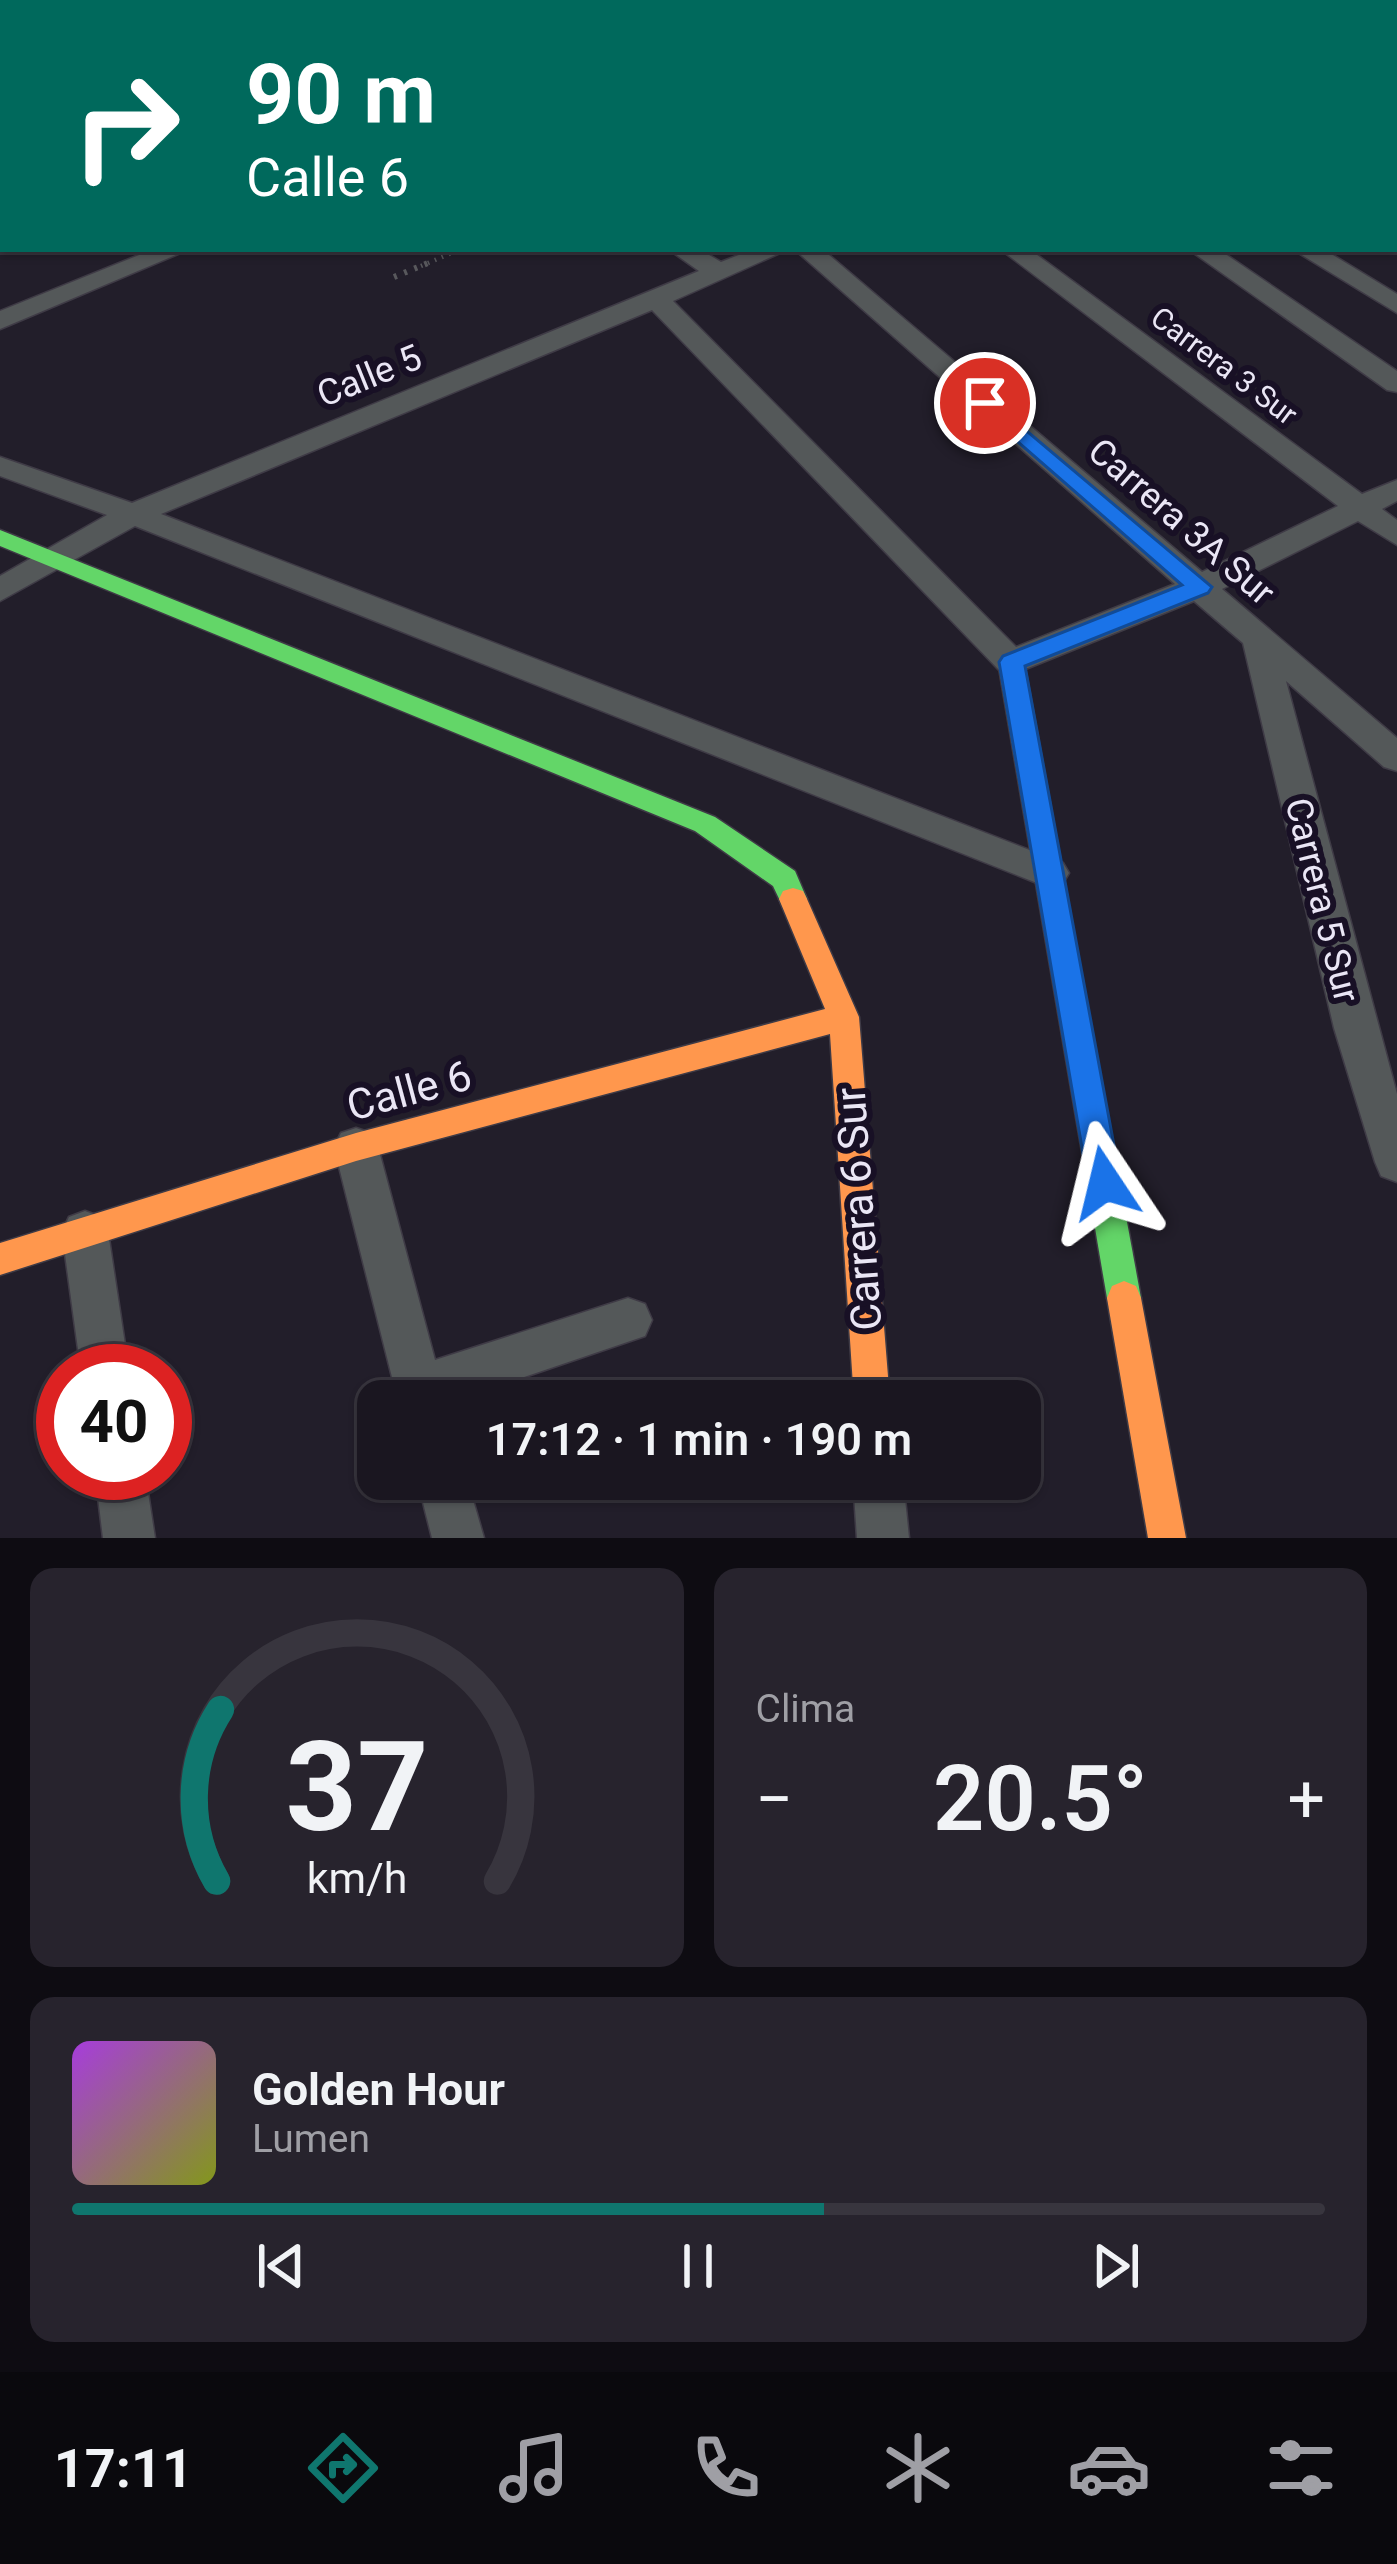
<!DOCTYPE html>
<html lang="es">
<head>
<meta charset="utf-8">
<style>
  body { margin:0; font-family:Roboto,sans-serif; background:#27232d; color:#f1f3f6; height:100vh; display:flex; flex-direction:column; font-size:45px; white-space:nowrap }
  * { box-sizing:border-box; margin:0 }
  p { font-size:39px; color:#9f9fa5 }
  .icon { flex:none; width:66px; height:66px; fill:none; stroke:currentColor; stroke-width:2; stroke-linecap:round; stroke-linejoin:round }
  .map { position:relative; height:1538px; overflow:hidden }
  .side { display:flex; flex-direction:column; gap:30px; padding:30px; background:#0e0c12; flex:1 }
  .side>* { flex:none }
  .hud { position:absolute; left:0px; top:0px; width:1398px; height:252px; box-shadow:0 3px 9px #0004,0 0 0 3px #38353e; background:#00695c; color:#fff; overflow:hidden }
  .speed { position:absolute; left:36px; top:1344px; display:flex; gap:24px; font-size:60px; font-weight:700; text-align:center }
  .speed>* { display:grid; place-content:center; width:156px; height:156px; border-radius:50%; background:#1a1620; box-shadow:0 3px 9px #0004,0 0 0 3px #38353e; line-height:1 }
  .speed .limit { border:18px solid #d22; background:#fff; color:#111 }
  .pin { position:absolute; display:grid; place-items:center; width:102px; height:102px; color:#fff; margin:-51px; border:6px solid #fff; border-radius:50%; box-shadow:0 3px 12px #0007 }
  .me { position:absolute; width:132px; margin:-66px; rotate:350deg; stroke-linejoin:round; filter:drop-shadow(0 0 9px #0008) }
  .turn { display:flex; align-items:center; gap:42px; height:252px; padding:0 48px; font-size:54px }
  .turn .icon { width:156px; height:156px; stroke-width:2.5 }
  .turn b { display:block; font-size:84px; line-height:102px }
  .big { font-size:90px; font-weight:600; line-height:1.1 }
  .side .widget { flex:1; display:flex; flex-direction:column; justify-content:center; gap:18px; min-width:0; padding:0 42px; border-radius:24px; background:#27232d }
  .side .dial { align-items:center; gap:0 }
  .dial svg { height:312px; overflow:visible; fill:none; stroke:#38353e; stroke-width:7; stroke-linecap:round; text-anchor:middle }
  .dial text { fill:#f1f3f6; stroke:none }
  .song { display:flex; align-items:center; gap:36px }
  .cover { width:144px; height:144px; border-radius:18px; background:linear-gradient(135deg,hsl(280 70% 55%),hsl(70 70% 35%)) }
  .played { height:12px; border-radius:6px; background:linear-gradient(90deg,#0f766e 60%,#38353e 60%) }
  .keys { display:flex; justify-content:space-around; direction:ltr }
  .heat { display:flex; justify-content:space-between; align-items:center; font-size:66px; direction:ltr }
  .side .tiles { flex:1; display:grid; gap:30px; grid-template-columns:1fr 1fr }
  .widget:last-child { grid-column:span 2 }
  .trip { position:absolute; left:357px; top:1380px; width:684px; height:120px; border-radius:24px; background:#1a1620; box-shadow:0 3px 9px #0004,0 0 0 3px #38353e; font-weight:600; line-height:120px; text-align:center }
  .menu { display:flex; height:192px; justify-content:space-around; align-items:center; background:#0a090d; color:#9f9fa5 }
  .menu .icon { width:84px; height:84px }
  .menu .active { color:#0f766e }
  .menu b { font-size:54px; color:#f1f3f6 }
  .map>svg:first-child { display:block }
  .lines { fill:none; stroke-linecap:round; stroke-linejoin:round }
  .street-casing { stroke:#3f3b46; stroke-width:3 }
  .fast-casing { stroke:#3f3b46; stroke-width:3 }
  .slow-casing { stroke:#3f3b46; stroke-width:3 }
  .path-far1 { stroke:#58585c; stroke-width:4.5; stroke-dasharray:1.5 6; stroke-linecap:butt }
  .path { stroke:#58585c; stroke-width:6; stroke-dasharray:3 8; stroke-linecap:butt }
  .street { fill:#545859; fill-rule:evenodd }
  .fast { fill:#63d668; fill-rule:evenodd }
  .slow { fill:#ff974d; fill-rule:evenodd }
  .route { fill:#1a73e8; stroke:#114b97; stroke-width:3 }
  .labels { text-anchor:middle; stroke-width:12; stroke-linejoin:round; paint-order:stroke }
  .far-street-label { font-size:30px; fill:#eae6f5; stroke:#181025 }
  .street-label { font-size:36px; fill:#eae6f5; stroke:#181025 }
  .near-street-label { font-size:42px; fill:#eae6f5; stroke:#181025 }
</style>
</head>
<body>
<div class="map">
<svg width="1397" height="1538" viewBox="0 0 1397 1538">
  <rect width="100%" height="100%" fill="#221e2a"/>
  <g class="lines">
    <g class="street-casing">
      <g id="street">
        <polygon points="3,234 7,249 0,251 0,235"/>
        <polygon points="154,249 190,249 0,329 0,311"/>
        <polygon points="668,249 699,249 721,262 754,249 789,249 673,301 1016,647 1175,584 794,249 822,249 1202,572 1338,506 1000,249 1029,249 1362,494 1397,480 1397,501 1382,509 1397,520 1397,545 1358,521 1222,589 1397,738 1397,771 1384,767 1286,681 1397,1094 1397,1182 1381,1176 1375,1162 1334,1028 1243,643 1194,601 1023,670 999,670 652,310 161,514 1063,863 1069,873 1063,883 1050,888 1037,883 135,526 0,601 0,576 107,515 0,476 0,457 132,503 699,271"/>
        <polygon points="1188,249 1218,249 1397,371 1397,392 1387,390"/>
        <polygon points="1292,249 1323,249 1397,294 1397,313"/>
        <polygon points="356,1128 371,1133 378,1147 435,1360 628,1298 645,1304 652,1320 645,1336 454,1401 398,1401 334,1147 341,1133"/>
        <polygon points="85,1211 101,1217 108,1232 129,1371 81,1371 62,1232 69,1217"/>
        <polygon points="95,1473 145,1473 155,1538 103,1538"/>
        <polygon points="417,1479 467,1479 484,1538 432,1538"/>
        <polygon points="853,1479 903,1479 909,1538 857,1538"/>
      </g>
    </g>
    <g class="fast-casing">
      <g id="fast">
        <polygon points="0,530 715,817 795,871 807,899 803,907 783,907 773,886 695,831 0,546"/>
        <polygon points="1011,653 1024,662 1141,1298 1136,1310 1124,1315 1112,1310 1107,1298 998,662"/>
      </g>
    </g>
    <g class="slow-casing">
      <g id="slow">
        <polygon points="793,888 803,891 807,899 859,1017 890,1401 854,1401 830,1034 356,1161 0,1275 0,1243 356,1133 825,1009 779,899 783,891"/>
        <polygon points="1124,1281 1136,1286 1141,1298 1186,1538 1148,1538 1107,1298 1112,1286"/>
      </g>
    </g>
    <g class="path-far1">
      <polyline points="466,3 476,0"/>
      <polyline points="421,266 461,249"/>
    </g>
    <polyline class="path" points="394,277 428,263"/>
    <use href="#street" class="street"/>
    <use href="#fast" class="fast"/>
    <use href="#slow" class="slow"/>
  </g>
  <polygon class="route" points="985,396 1212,587 1208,593 1025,666 1121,1183 1116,1194 1105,1198 1093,1194 1088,1183 999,662 1003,656 1182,585 978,407 978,398"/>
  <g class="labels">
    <g class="far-street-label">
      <text transform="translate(1224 366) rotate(37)" y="10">Carrera 3 Sur</text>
    </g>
    <g class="street-label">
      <text transform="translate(369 375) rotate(-22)" y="13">Calle 5</text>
      <text transform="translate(1182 521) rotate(41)" y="13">Carrera 3A Sur</text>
      <text transform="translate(1323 900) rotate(76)" y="13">Carrera 5 Sur</text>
    </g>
    <g class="near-street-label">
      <text transform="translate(409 1090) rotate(-15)" y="15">Calle 6</text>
      <text transform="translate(858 1209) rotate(-94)" y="15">Carrera 6 Sur</text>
    </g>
  </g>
</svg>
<div class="speed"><div class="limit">40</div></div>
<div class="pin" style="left:985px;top:403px;background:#d93025"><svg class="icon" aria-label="arrive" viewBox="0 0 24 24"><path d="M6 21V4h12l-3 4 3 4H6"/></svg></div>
<svg class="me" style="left:1105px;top:1183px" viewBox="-20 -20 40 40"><path d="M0-17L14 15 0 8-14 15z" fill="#1a73e8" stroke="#fff" stroke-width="4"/></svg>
<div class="trip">17:12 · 1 min · 190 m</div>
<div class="hud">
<div class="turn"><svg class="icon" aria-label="right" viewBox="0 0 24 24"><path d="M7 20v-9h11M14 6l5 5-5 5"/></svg><div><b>90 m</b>Calle 6</div></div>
</div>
</div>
<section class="side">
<div class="tiles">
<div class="widget dial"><svg viewBox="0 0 100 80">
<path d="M14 69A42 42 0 1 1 86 69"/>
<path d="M14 69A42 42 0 0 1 15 25" stroke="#0f766e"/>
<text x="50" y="56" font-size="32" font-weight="700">37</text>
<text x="50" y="72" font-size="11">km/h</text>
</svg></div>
<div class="widget"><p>Clima</p>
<div class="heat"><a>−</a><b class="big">20.5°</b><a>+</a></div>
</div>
<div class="widget">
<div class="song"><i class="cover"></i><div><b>Golden Hour</b><p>Lumen</p></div></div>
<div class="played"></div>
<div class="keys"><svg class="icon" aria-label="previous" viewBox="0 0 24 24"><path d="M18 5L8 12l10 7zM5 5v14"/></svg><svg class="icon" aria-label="pause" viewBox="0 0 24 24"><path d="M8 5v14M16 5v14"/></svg><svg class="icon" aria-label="next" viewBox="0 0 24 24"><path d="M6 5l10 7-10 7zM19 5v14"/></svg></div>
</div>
</div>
</section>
<nav class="menu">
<b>17:11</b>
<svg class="icon active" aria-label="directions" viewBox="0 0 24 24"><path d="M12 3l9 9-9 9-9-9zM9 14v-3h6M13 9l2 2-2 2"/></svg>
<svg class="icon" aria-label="music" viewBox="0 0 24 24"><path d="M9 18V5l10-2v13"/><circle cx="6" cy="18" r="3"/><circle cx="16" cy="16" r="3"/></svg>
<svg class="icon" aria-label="phone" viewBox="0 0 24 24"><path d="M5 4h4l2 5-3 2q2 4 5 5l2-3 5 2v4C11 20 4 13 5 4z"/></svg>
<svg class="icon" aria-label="climate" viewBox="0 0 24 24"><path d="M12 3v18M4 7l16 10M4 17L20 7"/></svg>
<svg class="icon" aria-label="car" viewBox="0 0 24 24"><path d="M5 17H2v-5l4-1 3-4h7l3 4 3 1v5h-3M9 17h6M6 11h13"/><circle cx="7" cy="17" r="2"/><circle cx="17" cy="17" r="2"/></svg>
<svg class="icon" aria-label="filters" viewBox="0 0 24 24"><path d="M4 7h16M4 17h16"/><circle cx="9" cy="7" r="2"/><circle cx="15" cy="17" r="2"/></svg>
</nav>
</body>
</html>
